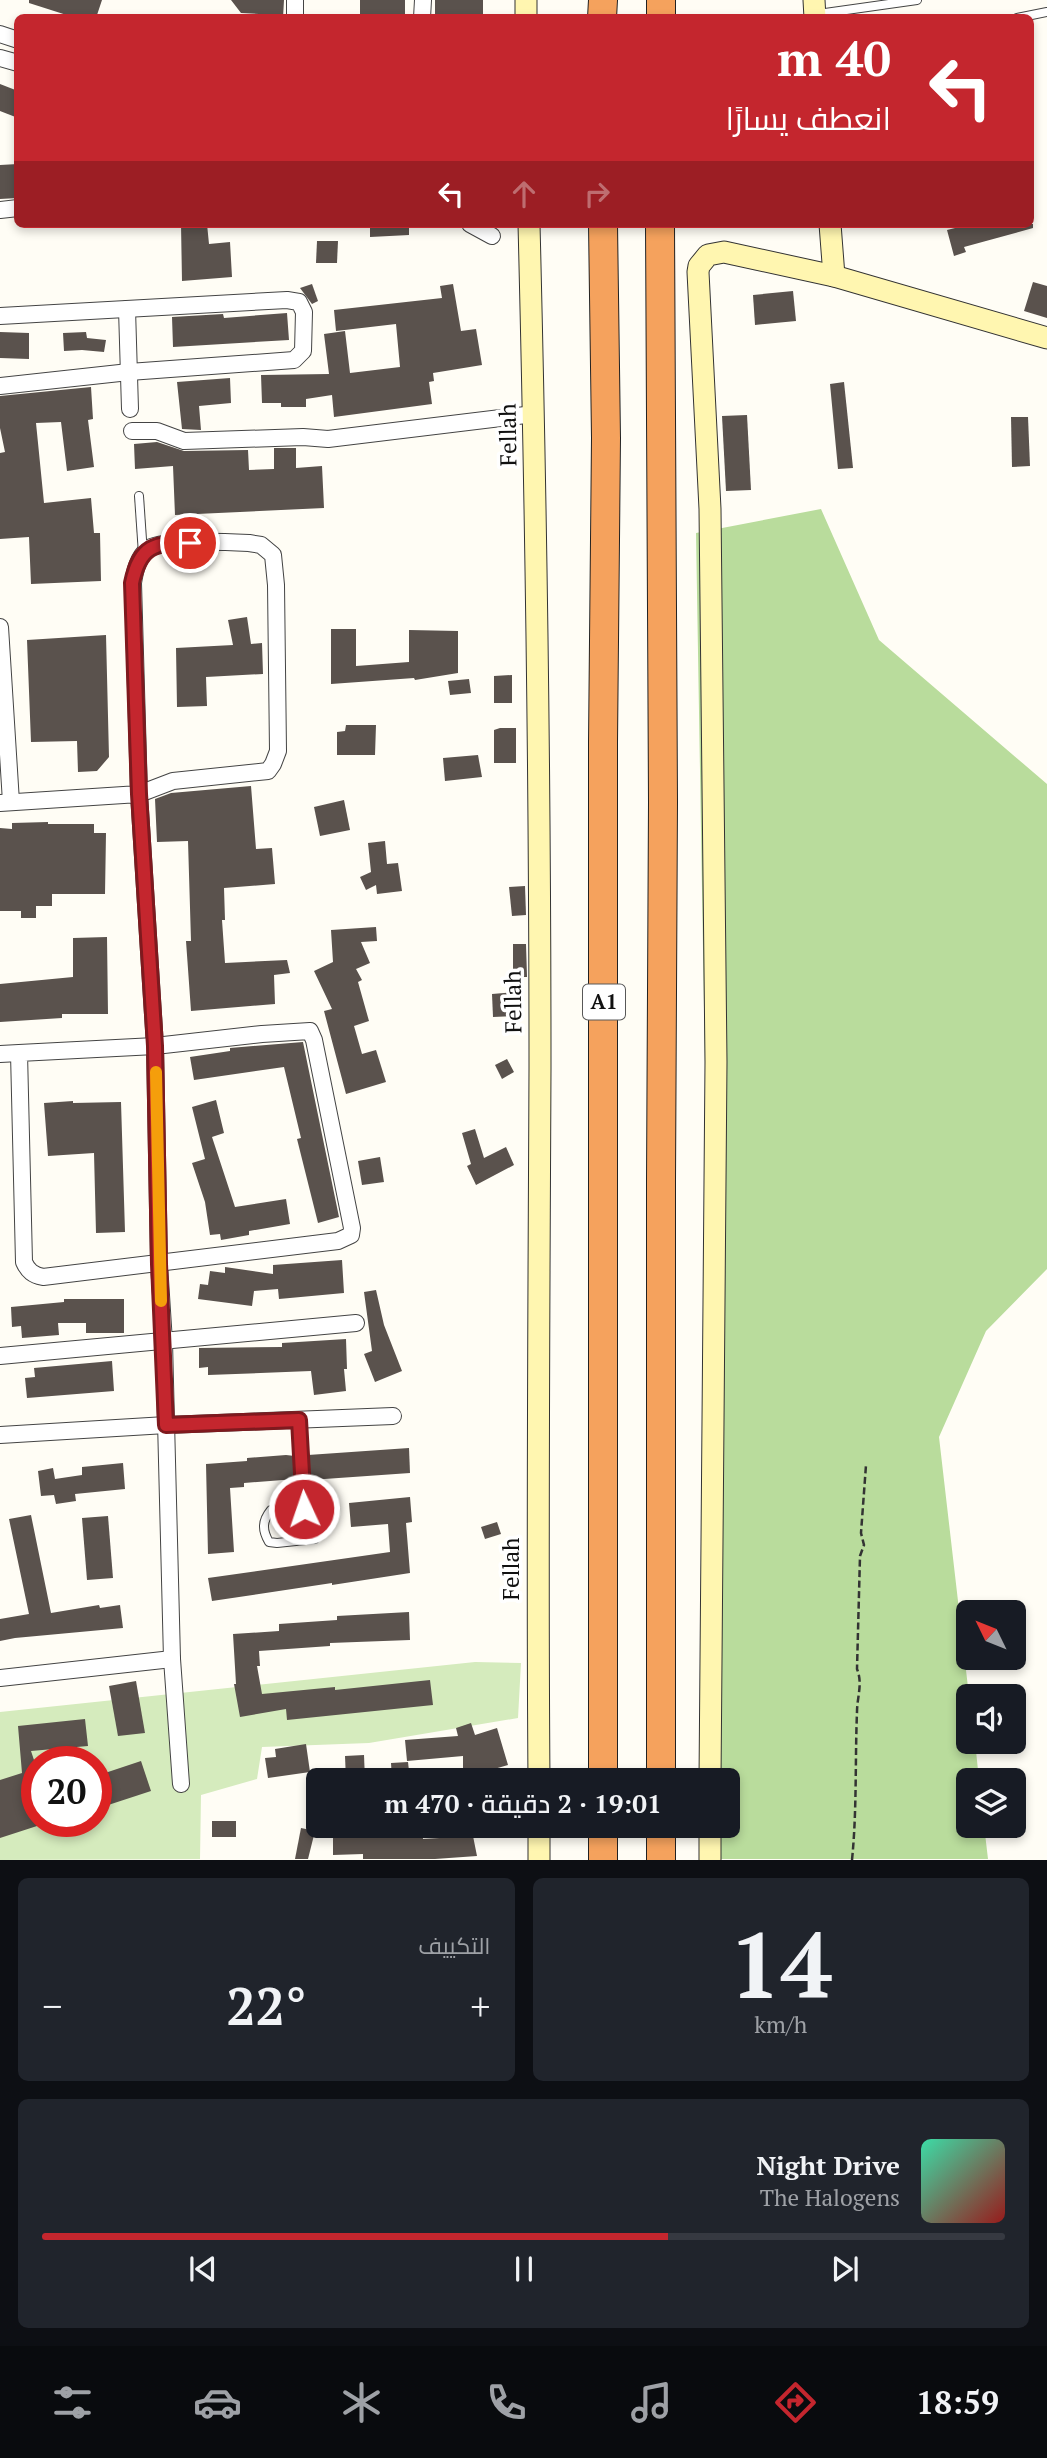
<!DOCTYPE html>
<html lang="ar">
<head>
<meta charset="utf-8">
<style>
  body { margin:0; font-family:"PT Serif",Cairo,serif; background:#20242c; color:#f1f3f6; direction:rtl; height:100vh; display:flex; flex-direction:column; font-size:26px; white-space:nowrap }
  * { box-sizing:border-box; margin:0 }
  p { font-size:23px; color:#9ea1a6 }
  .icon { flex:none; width:38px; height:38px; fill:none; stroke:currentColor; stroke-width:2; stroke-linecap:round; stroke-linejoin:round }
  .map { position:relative; height:1860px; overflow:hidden; direction:ltr }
  .side { display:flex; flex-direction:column; gap:18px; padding:18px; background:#0d0f14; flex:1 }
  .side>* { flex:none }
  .guide { position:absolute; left:14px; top:14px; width:1020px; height:214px; border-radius:10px; box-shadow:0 4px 10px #0003; direction:rtl; background:#c4262e; color:#fff; overflow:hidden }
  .needle { width:46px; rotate:313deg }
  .tools { position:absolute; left:956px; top:1600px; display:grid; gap:14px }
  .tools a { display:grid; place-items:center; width:70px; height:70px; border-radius:10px; background:#171b24; box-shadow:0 4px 10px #0003; font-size:35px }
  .speed { position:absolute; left:21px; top:1746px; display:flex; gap:14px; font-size:35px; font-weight:700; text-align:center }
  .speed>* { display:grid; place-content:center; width:91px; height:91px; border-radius:50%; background:#171b24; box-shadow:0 4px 10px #0003; line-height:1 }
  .speed .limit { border:10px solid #d22; background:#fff; color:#111 }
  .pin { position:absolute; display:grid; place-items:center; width:60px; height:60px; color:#fff; margin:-30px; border:4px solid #fff; border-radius:50%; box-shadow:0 2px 7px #0007 }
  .me { position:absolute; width:77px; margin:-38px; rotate:357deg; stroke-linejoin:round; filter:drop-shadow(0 0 5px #0008) }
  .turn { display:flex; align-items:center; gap:24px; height:147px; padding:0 28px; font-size:32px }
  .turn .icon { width:91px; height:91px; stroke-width:2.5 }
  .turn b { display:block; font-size:49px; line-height:60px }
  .lanes { display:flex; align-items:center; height:66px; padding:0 28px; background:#0003; justify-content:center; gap:35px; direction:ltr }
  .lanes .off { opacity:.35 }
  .big { font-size:52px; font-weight:600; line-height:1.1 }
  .side .tile { flex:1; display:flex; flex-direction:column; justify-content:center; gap:10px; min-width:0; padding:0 24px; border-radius:10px; background:#20242c }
  .side .dial { align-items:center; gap:0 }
  .dial b { font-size:91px; line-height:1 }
  .song { display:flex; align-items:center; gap:21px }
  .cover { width:84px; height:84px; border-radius:10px; background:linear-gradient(135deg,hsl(160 70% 55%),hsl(0 70% 35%)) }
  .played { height:7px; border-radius:4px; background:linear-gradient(90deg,#c4262e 65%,#363941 65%) }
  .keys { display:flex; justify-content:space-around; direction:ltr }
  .heat { display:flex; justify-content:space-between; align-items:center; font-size:38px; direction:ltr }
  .side .tiles { flex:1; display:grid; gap:18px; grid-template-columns:1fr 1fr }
  .tile:last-child { grid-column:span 2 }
  .trip { position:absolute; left:306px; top:1768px; width:434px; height:70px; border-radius:10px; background:#171b24; box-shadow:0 4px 10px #0003; font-weight:600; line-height:70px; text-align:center; direction:rtl }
  .dock { display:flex; height:112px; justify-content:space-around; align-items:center; background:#090b0e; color:#9ea1a6 }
  .dock .icon { width:49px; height:49px }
  .dock .selected { color:#c4262e }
  .dock b { font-size:32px; color:#f1f3f6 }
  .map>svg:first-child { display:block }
  .green { fill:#d5ebbd; fill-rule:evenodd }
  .forest { fill:#b9dc9c }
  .building { fill:#5a524d }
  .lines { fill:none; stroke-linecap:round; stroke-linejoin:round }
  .lane-casing { stroke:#444; stroke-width:10 }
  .street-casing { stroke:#444; stroke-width:18 }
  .secondary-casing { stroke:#333; stroke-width:23 }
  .highway-casing { stroke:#222; stroke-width:30 }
  .path { stroke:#333; stroke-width:2.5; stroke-dasharray:7 3.5; stroke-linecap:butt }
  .lane { stroke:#fff; stroke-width:8 }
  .street { stroke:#fff; stroke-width:16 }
  .secondary { stroke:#fff6b0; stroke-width:21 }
  .highway { stroke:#f5a25d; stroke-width:28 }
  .route-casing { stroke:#7f191e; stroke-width:18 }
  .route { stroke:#c4262e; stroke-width:12 }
  .slow { stroke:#f59e0b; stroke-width:12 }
  .labels { text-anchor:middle; stroke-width:7; stroke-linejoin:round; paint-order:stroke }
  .shield { fill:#fff; stroke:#585858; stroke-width:2 }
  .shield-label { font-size:21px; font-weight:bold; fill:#111 }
  .street-label { font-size:23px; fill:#111; stroke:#fff }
</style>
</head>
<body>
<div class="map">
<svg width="1047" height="1860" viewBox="0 0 1047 1860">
  <rect width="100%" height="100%" fill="#fffdf5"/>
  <path class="green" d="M475,1662L521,1663L518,1718L369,1743L262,1747L257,1779L201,1795L200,1859L0,1860V1712ZM37,1762H96V1822H37Z"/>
  <polygon class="forest" points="821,509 879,640 1047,784 1047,1269 986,1331 939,1437 969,1696 968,1741 975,1741 979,1780 968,1780 968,1825 984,1825 988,1859 718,1859 718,1825 728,1825 728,1780 717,1780 696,533"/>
  <g class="building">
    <polygon points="29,0 102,0 96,18 76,18 29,3"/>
    <polygon points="231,0 284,0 283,18 259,18 259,14 241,13"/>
    <rect x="360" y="0" width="45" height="18"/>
    <rect x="435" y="0" width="48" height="18"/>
    <polygon points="0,84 18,91 18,118 0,111"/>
    <polygon points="18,164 18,198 0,199 0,165"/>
    <polygon points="181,224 207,224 209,244 230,242 232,277 182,281"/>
    <polygon points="370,224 409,224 409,235 370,237"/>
    <polygon points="971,224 1033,224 1033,228 964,247 966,252 954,256 947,230"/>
    <polygon points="317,241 338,241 337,263 316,263"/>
    <polygon points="1033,282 1047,286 1047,318 1024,311"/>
    <polygon points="312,284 318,301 312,304 300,288"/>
    <polygon points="453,284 461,331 476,329 482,365 433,373 434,381 429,382 432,404 334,417 332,395 306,399 306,407 281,407 281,403 262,403 261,375 329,374 324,334 345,331 350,373 400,367 396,324 336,331 334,310 442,298 440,286"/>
    <polygon points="793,291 796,321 755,325 753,295"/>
    <polygon points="287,313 289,340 173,347 172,317 223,314 224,318"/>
    <polygon points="0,332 29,333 29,359 0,358"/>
    <polygon points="86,332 87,338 106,340 104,352 82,350 64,351 63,333"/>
    <polygon points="230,378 231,403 199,406 201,430 182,429 177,382"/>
    <polygon points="844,382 853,468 838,469 830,384"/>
    <polygon points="91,387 93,419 88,420 94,467 67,471 61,422 36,423 44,503 91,498 94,533 100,533 101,581 31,584 29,537 0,539 0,453 5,452 0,428 0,396"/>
    <polygon points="747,415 751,490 726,491 722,416"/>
    <polygon points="1011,417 1028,417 1030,466 1012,467"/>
    <polygon points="157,442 184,451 248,450 249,470 274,469 274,448 296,448 296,468 322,466 324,508 175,515 173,466 135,469 134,444"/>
    <polygon points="247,617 251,644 262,643 263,674 206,677 207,706 177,707 176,648 233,645 228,620"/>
    <polygon points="331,629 356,629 356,666 409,662 409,630 458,631 458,673 415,680 414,678 331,684"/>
    <polygon points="106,635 109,757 97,771 78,772 77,741 31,742 27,640"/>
    <polygon points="512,675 512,703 494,703 494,676"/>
    <polygon points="469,679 471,693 450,695 448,681"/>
    <polygon points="346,725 376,725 375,755 337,755 337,732 345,731"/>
    <polygon points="500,728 516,728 516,763 494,763 494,730"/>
    <polygon points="478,755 482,777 445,781 443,758"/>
    <polygon points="251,786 256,849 272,848 275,884 224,888 225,920 222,920 225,963 287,960 290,973 274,975 275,1004 191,1011 186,941 191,941 188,841 157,842 155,799 171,793"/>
    <polygon points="344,800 350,830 320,836 314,807"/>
    <polygon points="48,822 48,824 94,824 94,833 106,833 105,894 52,894 52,906 36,906 36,918 21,918 21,911 0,911 0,828 12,829 12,823"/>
    <polygon points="385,841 387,864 398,863 402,891 377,894 376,885 366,890 360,877 371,872 368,843"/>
    <polygon points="525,886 526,915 512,916 509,887"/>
    <polygon points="376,927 377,941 361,942 370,963 356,969 362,980 358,982 369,1021 354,1026 362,1054 376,1050 386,1082 346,1094 324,1011 332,1009 314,971 333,962 331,930"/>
    <polygon points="107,937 108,1014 62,1014 62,1018 0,1022 0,984 73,977 73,938"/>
    <polygon points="513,944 526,944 527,977 513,977"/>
    <polygon points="515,992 516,1016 493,1017 492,994"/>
    <polygon points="303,1042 339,1217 318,1223 297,1139 301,1138 284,1067 194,1080 190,1057 230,1051 230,1048"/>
    <polygon points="507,1059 514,1072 502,1079 495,1065"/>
    <polygon points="216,1100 224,1133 212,1137 235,1207 286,1199 290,1224 249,1231 249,1235 221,1240 220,1234 210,1235 205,1202 192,1163 205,1159 192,1107"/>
    <polygon points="73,1101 73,1103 121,1102 125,1232 96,1233 94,1153 48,1156 44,1103"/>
    <polygon points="475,1129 484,1158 506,1147 514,1165 476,1185 467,1166 471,1164 462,1133"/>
    <polygon points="380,1157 384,1182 362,1185 358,1161"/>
    <polygon points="342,1260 344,1293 279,1299 278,1289 254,1291 252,1306 198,1299 200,1284 208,1285 210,1271 225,1273 225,1267 273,1274 273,1265"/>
    <polygon points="376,1290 384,1325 402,1371 375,1382 364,1354 372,1351 364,1292"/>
    <polygon points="64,1299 124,1299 124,1333 86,1333 86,1323 58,1323 59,1335 22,1338 21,1326 12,1327 11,1307 64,1302"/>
    <polygon points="346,1339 347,1369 344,1369 346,1391 314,1395 311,1371 208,1375 208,1367 199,1368 199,1348 282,1347 282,1343"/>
    <polygon points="112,1361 114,1391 27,1398 25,1378 35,1377 34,1368"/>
    <polygon points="409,1448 410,1473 310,1480 308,1455"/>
    <polygon points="286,1455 295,1456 296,1479 244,1483 244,1487 230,1488 234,1552 208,1554 206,1464 247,1461 247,1458"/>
    <polygon points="123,1463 125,1489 75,1494 76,1501 56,1504 54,1495 41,1496 38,1471 53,1468 55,1479 82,1475 82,1467"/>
    <polygon points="410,1497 412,1522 406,1523 410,1573 332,1585 332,1583 212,1601 208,1578 390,1552 388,1524 351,1527 349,1503"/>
    <polygon points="31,1515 51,1613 99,1605 100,1608 120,1605 123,1628 15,1638 0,1641 0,1619 29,1614 9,1519"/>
    <polygon points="108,1516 113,1578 87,1580 82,1518"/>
    <polygon points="497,1522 501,1534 485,1539 481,1527"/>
    <polygon points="409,1612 410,1640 330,1643 330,1646 259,1651 260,1666 257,1666 262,1694 335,1687 335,1690 430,1680 433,1705 287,1720 286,1709 240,1717 234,1684 236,1684 233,1634 279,1631 279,1624 337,1620 337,1616"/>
    <polygon points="136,1681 145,1733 118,1736 109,1686"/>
    <polygon points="85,1719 88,1746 31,1751 37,1769 37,1826 0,1838 0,1780 22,1773 18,1726"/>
    <polygon points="471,1723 475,1735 497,1728 508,1765 463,1778 463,1756 407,1761 405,1740 458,1736 456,1728"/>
    <polygon points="306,1744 310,1772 268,1778 265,1758 276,1757 275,1749"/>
    <polygon points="364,1755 365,1780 346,1780 345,1756"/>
    <polygon points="141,1761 151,1791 96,1809 96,1776"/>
    <polygon points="408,1762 410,1780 392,1780 391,1763"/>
    <rect x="212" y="1821" width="24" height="16"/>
    <polygon points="333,1825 422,1825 423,1839 473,1836 477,1856 435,1859 363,1859 363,1854 333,1855"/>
    <polygon points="301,1828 315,1831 308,1859 295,1859"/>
  </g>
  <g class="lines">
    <g class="lane-casing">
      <g id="lane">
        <polyline points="818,14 917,0"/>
        <polyline points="1017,18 1047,12"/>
        <polyline points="139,496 143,554"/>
        <path d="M299,1420L305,1509L271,1510C262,1521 262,1530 269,1542L277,1543L315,1539L319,1533V1516L305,1509"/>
      </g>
    </g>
    <g class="street-casing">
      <g id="street">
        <polyline points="295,18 295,0"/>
        <polyline points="422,18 423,0"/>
        <polyline points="0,34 18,40"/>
        <polyline points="0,58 18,63"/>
        <polyline points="0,210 18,208"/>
        <polyline points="470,224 492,236"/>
        <polyline points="127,309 130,409"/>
        <polyline points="0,316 287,300 299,302 304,312 303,351 294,360 129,372 0,386"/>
        <polyline points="132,431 157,431 184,441 303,437 328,439 534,414"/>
        <polyline points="0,627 11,802"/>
        <path d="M0,803L139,794L173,781L268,771L273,764L278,751L276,585L273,555L261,545L249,543C230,542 163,539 149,548C138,557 135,570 133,583L139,794L155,1046L159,1264L164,1342L172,1659L181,1784"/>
        <path d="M0,1054L19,1053L155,1046L262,1034L310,1031L314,1040L352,1228L351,1235L338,1241L43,1277C33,1275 28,1271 24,1262L19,1053"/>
        <polyline points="0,1356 356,1323"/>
        <polyline points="0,1435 166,1425 393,1416"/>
        <polyline points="0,1678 172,1659"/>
      </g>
    </g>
    <g class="secondary-casing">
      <g id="secondary">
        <polyline points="526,0 526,18"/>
        <polyline points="814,0 815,18"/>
        <path d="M529,224C536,505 540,787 540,1068C539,1305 537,1543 539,1780"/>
        <polyline points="830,224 834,276"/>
        <polyline points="710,1780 716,1062 710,509 698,272 699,266 708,255 724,252 834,276 1047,338"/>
        <polyline points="539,1825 539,1860"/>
        <polyline points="710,1860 710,1825"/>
      </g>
    </g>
    <g class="highway-casing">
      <g id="highway">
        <polyline points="602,18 603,0"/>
        <polyline points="661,18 661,0"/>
        <polyline points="660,224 663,802 661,1181 661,1780"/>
        <polyline points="603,1780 603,742 606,438 603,224"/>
        <polyline points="603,1860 603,1825"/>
        <polyline points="661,1860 661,1825"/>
      </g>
    </g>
    <path class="path" d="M852,1860C857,1810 855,1761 857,1712C857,1697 863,1684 857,1669L860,1556L864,1545L861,1533L866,1465"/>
    <use href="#lane" class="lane"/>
    <use href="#street" class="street"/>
    <use href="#secondary" class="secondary"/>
    <use href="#highway" class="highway"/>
  </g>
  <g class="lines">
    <g class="route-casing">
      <path id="route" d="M190,543C154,543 140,545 132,583L139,794L155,1046L159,1264L166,1425L299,1420L304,1509"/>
    </g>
    <use href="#route" class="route"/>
    <polyline class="slow" points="156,1072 161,1301"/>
  </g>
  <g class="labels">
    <rect class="shield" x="583" y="984.5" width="42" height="35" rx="5"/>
    <g class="shield-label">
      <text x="604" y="1009">A1</text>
    </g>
    <g class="street-label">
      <text transform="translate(508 435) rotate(-91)" y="8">Fellah</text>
      <text transform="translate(513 1002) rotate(-91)" y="8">Fellah</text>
      <text transform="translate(511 1569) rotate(-90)" y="8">Fellah</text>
    </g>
  </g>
</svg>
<div class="tools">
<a><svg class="needle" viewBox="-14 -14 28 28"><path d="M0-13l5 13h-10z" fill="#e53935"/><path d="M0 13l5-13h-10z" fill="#9ea1a6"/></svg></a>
<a><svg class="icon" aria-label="sound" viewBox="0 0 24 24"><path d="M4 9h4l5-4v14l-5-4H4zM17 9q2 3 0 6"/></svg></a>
<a><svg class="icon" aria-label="layers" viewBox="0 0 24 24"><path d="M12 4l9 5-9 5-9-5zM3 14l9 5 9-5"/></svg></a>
</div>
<div class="speed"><div class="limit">20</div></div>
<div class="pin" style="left:190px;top:543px;background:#d93025"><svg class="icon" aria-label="arrive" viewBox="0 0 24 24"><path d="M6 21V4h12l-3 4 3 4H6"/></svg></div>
<svg class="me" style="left:304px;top:1509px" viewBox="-20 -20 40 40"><circle r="17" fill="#c4262e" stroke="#fff" stroke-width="3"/><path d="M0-11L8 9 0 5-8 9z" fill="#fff"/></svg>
<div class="trip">19:01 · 2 دقيقة · 470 m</div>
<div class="guide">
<div class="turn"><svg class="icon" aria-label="left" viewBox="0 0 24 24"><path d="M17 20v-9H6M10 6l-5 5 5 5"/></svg><div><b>40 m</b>انعطف يسارًا</div></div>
<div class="lanes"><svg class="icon" aria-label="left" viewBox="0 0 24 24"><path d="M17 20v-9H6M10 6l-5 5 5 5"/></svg><svg class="icon off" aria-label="ahead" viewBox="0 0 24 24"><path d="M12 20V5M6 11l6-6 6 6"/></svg><svg class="icon off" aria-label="right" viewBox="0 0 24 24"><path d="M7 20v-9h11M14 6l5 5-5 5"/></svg></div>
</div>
</div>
<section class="side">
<div class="tiles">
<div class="tile dial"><b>14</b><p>km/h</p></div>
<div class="tile"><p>التكييف</p>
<div class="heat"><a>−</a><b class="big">22°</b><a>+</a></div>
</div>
<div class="tile">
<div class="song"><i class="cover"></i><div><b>Night Drive</b><p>The Halogens</p></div></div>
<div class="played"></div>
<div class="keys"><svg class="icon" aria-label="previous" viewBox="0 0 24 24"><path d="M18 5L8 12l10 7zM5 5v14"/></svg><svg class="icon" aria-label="pause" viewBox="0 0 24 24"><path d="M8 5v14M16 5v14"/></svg><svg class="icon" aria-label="next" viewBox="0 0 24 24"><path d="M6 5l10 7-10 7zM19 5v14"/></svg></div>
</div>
</div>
</section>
<nav class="dock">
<b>18:59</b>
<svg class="icon selected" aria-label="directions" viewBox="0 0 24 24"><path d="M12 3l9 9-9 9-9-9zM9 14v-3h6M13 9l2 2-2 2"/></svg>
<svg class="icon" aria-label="music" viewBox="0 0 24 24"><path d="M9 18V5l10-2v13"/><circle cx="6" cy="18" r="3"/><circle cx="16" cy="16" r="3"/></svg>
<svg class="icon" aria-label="phone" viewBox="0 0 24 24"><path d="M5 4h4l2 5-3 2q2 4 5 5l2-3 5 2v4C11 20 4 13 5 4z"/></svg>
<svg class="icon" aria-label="climate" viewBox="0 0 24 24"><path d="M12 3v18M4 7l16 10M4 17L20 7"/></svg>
<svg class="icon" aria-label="car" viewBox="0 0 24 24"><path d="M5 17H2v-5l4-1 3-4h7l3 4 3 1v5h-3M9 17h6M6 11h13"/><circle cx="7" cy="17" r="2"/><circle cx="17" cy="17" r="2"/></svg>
<svg class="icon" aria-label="filters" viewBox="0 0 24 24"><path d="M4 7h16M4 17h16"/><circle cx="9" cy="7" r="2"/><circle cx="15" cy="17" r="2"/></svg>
</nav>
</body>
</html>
